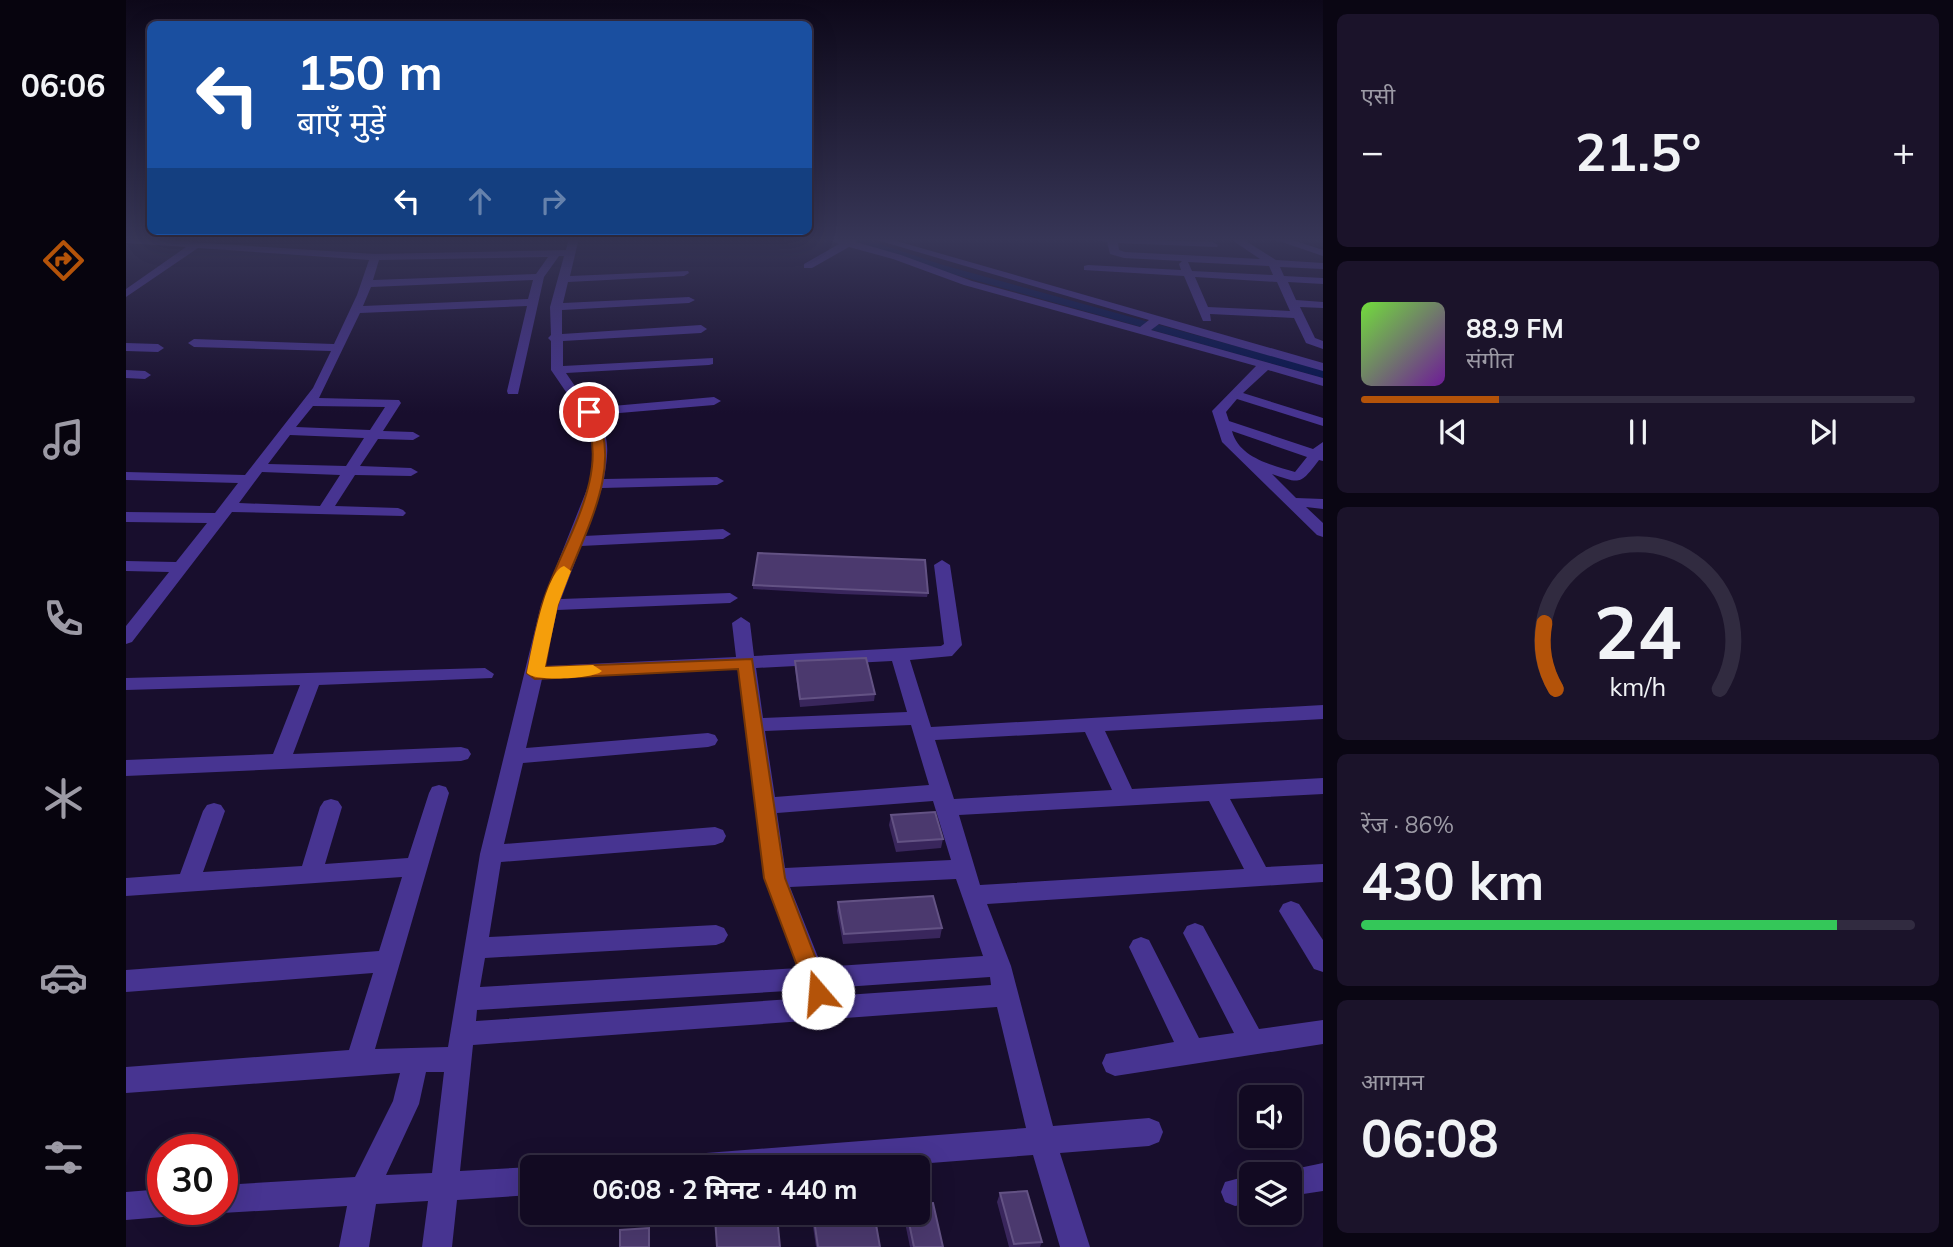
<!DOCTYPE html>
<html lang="hi">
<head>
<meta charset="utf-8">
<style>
  body { margin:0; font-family:Mulish,"Noto Sans Devanagari",sans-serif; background:#1b132a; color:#f1f3f6; height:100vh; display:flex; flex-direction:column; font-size:26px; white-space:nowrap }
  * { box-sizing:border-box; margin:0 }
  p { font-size:23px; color:#9c9aa5 }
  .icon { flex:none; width:38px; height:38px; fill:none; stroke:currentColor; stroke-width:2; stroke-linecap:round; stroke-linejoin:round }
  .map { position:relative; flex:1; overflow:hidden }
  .details { display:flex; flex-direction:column; gap:14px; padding:14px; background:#0a0613; width:630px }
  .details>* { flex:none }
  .banner { position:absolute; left:21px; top:21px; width:665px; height:214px; border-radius:10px; box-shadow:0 7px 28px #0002,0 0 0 2px #312b40; background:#1a4fa0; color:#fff; overflow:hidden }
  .tools { position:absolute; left:1113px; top:1085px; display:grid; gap:14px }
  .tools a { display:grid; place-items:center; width:63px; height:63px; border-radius:10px; background:#120a22; box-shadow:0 7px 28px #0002,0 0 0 2px #312b40; font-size:35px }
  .speed { position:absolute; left:21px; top:1134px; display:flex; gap:14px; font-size:35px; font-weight:700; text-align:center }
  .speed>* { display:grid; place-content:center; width:91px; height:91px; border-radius:50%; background:#120a22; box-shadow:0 7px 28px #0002,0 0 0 2px #312b40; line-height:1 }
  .speed .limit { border:10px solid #d22; background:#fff; color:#111 }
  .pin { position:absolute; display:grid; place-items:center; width:60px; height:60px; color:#fff; margin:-30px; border:4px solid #fff; border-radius:50%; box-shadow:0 2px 7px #0007 }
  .me { position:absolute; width:77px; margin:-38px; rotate:342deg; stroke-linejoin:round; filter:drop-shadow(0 0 5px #0008) }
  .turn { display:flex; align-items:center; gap:24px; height:147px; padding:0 35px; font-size:32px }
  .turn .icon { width:91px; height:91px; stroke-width:2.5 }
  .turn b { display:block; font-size:49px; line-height:60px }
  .lanes { display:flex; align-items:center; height:66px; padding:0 35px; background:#0003; justify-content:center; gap:35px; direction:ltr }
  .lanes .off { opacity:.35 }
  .big { font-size:52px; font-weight:700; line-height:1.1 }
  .details .card { flex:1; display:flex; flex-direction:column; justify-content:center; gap:10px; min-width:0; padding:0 24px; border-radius:10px; background:#1b132a }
  .details .dial { align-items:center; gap:0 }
  .dial svg { height:182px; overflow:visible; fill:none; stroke:#312b40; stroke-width:7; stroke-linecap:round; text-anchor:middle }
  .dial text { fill:#f1f3f6; stroke:none }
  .song { display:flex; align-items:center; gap:21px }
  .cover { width:84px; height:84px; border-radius:10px; background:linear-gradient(135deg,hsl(100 70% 55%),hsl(280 70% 35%)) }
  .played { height:7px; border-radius:4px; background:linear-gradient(90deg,#b45309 25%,#312b40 25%) }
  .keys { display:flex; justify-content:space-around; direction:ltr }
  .heat { display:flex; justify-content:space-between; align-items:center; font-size:38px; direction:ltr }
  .charge { height:10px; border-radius:5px; background:linear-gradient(90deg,#34c759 86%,#312b40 0) }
  .trip { position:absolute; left:394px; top:1155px; width:410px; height:70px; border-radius:10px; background:#120a22; box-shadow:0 7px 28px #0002,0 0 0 2px #312b40; font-weight:700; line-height:70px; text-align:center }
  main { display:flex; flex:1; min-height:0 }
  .dock { display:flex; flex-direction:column; width:126px; justify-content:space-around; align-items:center; background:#07040e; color:#9c9aa5 }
  .dock .icon { width:49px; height:49px }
  .dock .on { color:#b45309 }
  .dock b { font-size:32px; color:#f1f3f6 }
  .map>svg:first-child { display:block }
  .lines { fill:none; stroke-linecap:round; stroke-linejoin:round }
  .canal { fill:#05144f; fill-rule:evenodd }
  .minor { fill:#473491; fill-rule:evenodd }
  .wall { fill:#39265c }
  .building { fill:#4b396e; stroke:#635284; stroke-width:2 }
  .route { fill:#b45309; stroke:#753606; stroke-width:2 }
  .slow { fill:#f59e0b }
</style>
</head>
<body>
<main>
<nav class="dock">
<b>06:06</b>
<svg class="icon on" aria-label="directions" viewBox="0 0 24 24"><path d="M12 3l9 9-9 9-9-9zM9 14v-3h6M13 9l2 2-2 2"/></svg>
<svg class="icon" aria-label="music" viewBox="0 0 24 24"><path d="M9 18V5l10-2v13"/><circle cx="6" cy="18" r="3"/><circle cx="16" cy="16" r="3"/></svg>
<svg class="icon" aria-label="phone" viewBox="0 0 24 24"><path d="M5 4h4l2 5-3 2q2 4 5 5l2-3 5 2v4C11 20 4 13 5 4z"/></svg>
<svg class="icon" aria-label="climate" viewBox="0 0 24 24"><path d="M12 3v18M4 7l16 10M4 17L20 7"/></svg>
<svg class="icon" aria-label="car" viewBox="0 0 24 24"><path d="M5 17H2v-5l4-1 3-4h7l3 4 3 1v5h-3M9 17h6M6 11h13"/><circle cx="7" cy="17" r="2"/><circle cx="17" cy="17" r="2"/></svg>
<svg class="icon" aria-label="filters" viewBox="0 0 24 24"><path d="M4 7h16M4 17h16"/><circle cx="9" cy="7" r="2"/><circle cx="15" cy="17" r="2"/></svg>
</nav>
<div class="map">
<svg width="1197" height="1247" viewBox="0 0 1197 1247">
  <rect width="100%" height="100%" fill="#180e2d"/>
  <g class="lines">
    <polygon class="canal" points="721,238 736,238 817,265 1197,370 1197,378 809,269"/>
    <g class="minor">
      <path d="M0,238L249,254L440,250L443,238H453L444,276L562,271L563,273L558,276L442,282L437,303L563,297L569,300L563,303L436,310V334L575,325L581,329L575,333L437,341V366L587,358V364L583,365L440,373L464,408L588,397L595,401L588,405L470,415C485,438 482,453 478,479L591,477L598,481L591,485L476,488L458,536L597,529L605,534L597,539L455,546L435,599L604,593L612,598L604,603L431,610L419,666L610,657L606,623L615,617L624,623L628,656L815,646L818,644L808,565L816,560L824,565L836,645L826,656L784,660L805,727L1197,705V719L979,731L1006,789L1197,778V794L1104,799L1140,867L1197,864V882L861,904L885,966L927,1126L1023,1118L1033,1122L1037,1132L1033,1142L1023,1146L934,1153L964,1247H934L907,1155L753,1167H566L570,1157L580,1153L900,1128L871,1007L347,1045L334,1171L406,1167V1195L331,1200L326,1247H296L302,1201L250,1204L243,1247H213L221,1206L96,1213L86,1209H96V1185L229,1177L267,1101L274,1073L0,1093V1067L223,1050L247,973L0,992V970L253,951L276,877L0,896V878L54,874L77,811L81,805L88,803L95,805L99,811L77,872L176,866L194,807L198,801L205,799L212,801L216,807L199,864L282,858L303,793L306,787L313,785L320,787L323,793L249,1049L322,1047L354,854L378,756L415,605L463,484L468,453L466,430L425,370V341L422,338L425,335L424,307L438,256H433L418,277L392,394H382L381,391L401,306L234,313L193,398L273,400L275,403L257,431L287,432L294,436L287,440L252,439L234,466L285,468L292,472L285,476L229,475L209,506L272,508L277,510L280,513L277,516L106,512L6,642L0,644V626L43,572L0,571V561L50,562L81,523L0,522V512L89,513L112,483L0,480V472L119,475L187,388L205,351L68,347L62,343L68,339L208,344L231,295L243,260L72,248L0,297V289L60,247L0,243ZM422,257L410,274L247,280L253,260ZM407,280L402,299L237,306L245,287ZM187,406L259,407L244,430L170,427ZM164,435L238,438L220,466L142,464ZM136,472L214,475L194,506L113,503ZM766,661L781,712L637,718L630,668ZM612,669L638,878L672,968L354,987L359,958L590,945L598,942L602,935L598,928L590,925L363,937L375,862L589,845L597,842L600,836L597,830L589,827L378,844L397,763L582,747L589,745L592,740L589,735L582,733L400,748L416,679ZM785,725L803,785L649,797L639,731ZM959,732L986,790L828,799L809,740ZM807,801L825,860L659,868L651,813ZM1083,801L1118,869L854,885L833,815ZM830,879L857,956L696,967L664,887ZM864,977L865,985L705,996L703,988ZM678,990L680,998L350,1021L351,1010ZM300,1072H318L306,1173L260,1175L293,1104Z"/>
      <path d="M698,238L730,239V242L775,255L846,281L1014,327L1023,320L744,238H760L1197,363V371L1033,324L1025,330L1197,378V386L1142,370L1117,393L1197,418V426L1111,399L1100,412L1103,421L1187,449L1197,442V461L1193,460C1174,485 1175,484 1146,474L1170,498L1197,499V509L1180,507L1197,523V537L1191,535L1096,442L1086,411L1130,366L838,285L767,259L723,247L686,268H678V264L713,244ZM1106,431L1181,457L1169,472C1146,465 1113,458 1106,431Z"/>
      <path d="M960,238L1087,242L1092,245L1091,247L992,243L993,250L999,252L1134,259L1103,238H1115L1150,260L1197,263V269L1154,267L1158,276L1197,278V284L1162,282L1170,300L1197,302V308L1174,307L1189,338L1197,341V349L1180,343L1168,318L1084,314L1085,321H1077L1058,276L958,270V266L962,265L1055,270L1053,264L1056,261L998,258L984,254L981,242ZM1062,262L1143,266L1147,275L1066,271ZM1069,277L1151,282L1164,311L1082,307Z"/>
      <polygon points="1144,238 1160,238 1197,250 1197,256"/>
      <polygon points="0,343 32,344 38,348 32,352 0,351"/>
      <polygon points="0,370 19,371 25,375 19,379 0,378"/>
      <polygon points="359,668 368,674 366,678 193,685 167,754 335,747 342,749 345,754 342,759 335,761 0,776 0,760 147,754 174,685 0,690 0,678"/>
      <polygon points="1165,901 1173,904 1197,940 1197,972 1188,969 1153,911 1157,904"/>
      <polygon points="1069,923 1077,926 1133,1029 1197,1020 1197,1044 989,1076 980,1072 976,1063 980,1054 1048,1042 1003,947 1007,940 1015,937 1023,940 1073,1038 1108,1033 1057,933 1061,926"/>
      <polygon points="1197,1163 1197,1191 1164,1196 1164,1174 1153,1174 1154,1172"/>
      <polygon points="1125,1175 1125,1203 1109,1206 1099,1202 1095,1192 1099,1182"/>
      <polygon points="37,1189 37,1209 49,1209 47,1213 37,1217 0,1220 0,1192"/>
    </g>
  </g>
  <g class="wall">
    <polygon points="627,585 802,593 801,597 714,594 627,589"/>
    <polygon points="669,661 749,694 748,701 674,707 669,669"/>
    <polygon points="765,815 817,839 815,848 770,852 763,825"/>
    <polygon points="712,902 816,928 814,938 717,944 711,911"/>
    <polygon points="874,1193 916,1242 914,1247 883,1247 871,1202"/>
    <polygon points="685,1213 748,1213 754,1247 690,1247"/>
    <polygon points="777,1213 791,1213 817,1247 784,1247"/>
  </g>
  <g class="building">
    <polygon points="632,553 799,560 802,593 627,585"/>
    <polygon points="740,658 749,694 674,699 669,661"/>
    <polygon points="809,812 817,839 772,842 765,815"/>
    <polygon points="807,896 816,928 718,934 712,902"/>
    <polygon points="765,1160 767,1167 681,1167 680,1161"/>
    <polygon points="901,1191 916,1242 888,1244 874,1193"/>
    <polygon points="807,1203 817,1247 788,1247 781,1213 791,1213 791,1204"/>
    <polygon points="687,1213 748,1213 754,1247 692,1247"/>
    <polygon points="651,1216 654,1247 591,1247 589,1218"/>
    <polygon points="523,1228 523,1247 494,1247 494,1230"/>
  </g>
  <linearGradient id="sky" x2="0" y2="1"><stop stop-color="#0d0819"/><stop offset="0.58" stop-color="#373657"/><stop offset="1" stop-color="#373657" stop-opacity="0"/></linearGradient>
  <rect width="1197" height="413" fill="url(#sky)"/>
  <path class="route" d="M459,410H467C503,467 450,546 432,604C426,624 423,646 419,667L626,659L659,878L703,993L700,1000L692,1003L684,1000L638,878L612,669L409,679L401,673C406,651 410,627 416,605C434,545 489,474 457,412Z"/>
  <path class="slow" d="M438,566L445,571L432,605L419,667L467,665L476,671C468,679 408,682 401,673C405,654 419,571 438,566Z"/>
</svg>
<div class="tools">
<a><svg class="icon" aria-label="sound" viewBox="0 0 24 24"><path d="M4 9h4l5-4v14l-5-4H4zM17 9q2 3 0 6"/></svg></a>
<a><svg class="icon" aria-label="layers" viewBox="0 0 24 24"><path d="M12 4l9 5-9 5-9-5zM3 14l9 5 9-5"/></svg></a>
</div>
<div class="speed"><div class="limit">30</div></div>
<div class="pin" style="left:463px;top:412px;background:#d93025"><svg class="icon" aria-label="arrive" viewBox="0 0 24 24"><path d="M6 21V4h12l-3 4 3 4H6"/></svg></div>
<svg class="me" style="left:692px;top:993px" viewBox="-20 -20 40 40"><circle r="19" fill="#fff"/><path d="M0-13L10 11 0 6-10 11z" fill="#b45309"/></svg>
<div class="trip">06:08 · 2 मिनट · 440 m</div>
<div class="banner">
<div class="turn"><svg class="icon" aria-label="left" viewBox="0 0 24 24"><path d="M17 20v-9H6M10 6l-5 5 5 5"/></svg><div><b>150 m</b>बाएँ मुड़ें</div></div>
<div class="lanes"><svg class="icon" aria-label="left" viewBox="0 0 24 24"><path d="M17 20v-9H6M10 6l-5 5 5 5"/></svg><svg class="icon off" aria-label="ahead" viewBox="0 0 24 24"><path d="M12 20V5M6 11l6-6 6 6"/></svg><svg class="icon off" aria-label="right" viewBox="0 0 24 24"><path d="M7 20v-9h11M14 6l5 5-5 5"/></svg></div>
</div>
</div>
<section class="details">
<div class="card"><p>एसी</p>
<div class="heat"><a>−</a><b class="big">21.5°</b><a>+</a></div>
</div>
<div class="card">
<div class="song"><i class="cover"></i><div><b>88.9 FM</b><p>संगीत</p></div></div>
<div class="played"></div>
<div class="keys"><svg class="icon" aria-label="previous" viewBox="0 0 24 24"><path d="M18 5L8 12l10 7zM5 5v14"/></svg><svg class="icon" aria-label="pause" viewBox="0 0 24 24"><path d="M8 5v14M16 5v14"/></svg><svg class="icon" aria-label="next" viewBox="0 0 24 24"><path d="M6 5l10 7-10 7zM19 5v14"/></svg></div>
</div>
<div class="card dial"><svg viewBox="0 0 100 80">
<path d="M14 69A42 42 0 1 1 86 69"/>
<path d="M14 69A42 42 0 0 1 9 40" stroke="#b45309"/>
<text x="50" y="56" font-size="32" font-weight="700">24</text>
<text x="50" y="72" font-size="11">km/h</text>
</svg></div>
<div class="card"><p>रेंज · 86%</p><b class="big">430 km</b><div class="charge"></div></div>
<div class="card"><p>आगमन</p><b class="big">06:08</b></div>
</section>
</main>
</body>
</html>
